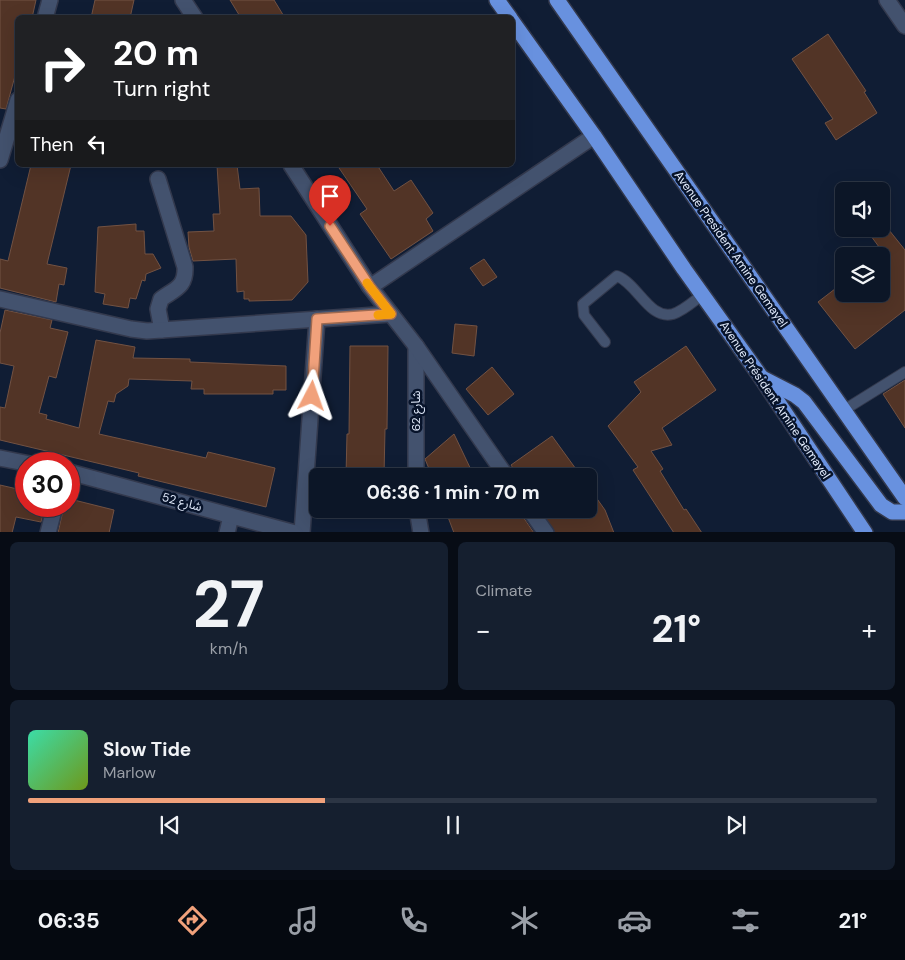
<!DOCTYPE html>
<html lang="en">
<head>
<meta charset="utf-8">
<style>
  body { margin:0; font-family:"DM Sans","Noto Sans Arabic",sans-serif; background:#151f2f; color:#f1f3f6; height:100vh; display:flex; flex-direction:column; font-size:19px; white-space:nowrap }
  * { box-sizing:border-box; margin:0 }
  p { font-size:16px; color:#9a9fa7 }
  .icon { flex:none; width:28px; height:28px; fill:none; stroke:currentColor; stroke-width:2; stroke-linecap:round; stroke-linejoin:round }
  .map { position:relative; height:532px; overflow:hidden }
  .side { display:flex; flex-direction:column; gap:10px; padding:10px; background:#070c15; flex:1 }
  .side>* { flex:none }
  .banner { position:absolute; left:15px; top:15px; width:500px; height:152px; border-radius:8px; box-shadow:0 5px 20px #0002,0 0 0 1px #2c3544; background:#202124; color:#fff; overflow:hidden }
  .tools { position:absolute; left:835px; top:182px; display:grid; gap:10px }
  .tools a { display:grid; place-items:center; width:55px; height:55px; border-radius:8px; background:#0c1627; box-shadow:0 5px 20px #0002,0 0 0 1px #2c3544; font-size:25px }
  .speed { position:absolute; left:15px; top:452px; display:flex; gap:10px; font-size:25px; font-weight:700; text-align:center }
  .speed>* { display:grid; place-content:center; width:65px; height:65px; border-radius:50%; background:#0c1627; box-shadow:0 5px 20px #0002,0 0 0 1px #2c3544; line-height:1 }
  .speed .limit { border:8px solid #d22; background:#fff; color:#111 }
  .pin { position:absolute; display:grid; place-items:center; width:42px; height:42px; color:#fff; margin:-51px -21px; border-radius:50% 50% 50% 0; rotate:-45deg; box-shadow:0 0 5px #0007 }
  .pin .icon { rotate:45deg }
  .me { position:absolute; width:55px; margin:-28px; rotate:4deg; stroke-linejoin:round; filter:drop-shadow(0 0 4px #0008) }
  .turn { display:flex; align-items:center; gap:18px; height:105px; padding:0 15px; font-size:22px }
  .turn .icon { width:65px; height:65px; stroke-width:2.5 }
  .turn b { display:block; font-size:35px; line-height:42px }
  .then { display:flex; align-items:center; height:48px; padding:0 15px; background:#0003; gap:10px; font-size:19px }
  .big { font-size:38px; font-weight:700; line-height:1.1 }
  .side .widget { flex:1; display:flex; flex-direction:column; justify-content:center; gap:8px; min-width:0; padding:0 18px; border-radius:8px; background:#151f2f }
  .side .dial { align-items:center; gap:0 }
  .dial b { font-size:65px; line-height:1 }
  .song { display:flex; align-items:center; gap:15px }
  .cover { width:60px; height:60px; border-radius:8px; background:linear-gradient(135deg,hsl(160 70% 55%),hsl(80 70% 35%)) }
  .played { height:5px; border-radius:2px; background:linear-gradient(90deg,#f1a17b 35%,#2c3544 35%) }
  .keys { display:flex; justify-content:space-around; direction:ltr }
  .heat { display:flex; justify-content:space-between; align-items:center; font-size:28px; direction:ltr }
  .side .tiles { flex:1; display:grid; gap:10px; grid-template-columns:1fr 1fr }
  .widget:last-child { grid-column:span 2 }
  .trip { position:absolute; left:309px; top:468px; width:288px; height:50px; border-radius:8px; background:#0c1627; box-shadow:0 5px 20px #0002,0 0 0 1px #2c3544; font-weight:700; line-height:50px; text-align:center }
  .tab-bar { display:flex; height:80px; justify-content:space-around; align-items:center; background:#050910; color:#9a9fa7 }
  .tab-bar .icon { width:35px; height:35px }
  .tab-bar .current { color:#f1a17b }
  .tab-bar b { font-size:22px; color:#f1f3f6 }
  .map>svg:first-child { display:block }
  .building { fill:#523426; stroke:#725243 }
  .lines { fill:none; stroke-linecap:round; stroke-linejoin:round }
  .service-casing { stroke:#33394d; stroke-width:12 }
  .minor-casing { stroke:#33394d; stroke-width:18 }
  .tertiary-casing { stroke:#33394d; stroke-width:18 }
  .trunk-casing { stroke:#33394d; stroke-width:18 }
  .service { stroke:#43526e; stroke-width:10 }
  .minor { stroke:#43526e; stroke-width:15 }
  .tertiary { stroke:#43526e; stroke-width:15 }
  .trunk { stroke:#6891df; stroke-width:15 }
  .route-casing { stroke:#9d6950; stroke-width:12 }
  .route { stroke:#f1a17b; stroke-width:9 }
  .slow { stroke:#f59e0b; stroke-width:9 }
  .labels { text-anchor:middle; stroke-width:5; stroke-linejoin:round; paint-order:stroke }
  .street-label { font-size:12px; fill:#e3ecfd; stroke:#07132a }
</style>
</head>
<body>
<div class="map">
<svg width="905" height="533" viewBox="0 0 905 533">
  <rect width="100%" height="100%" fill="#101d34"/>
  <g class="building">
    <polygon points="0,0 36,0 32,18 18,18 18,65 6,109 0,108"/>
    <polygon points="95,0 134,0 130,18 91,18"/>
    <polygon points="230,0 274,0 285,18 241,18"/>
    <polygon points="828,34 866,91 864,92 877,113 836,140 825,123 833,119 792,59"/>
    <polygon points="31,165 71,165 47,264 67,268 64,285 59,284 56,302 0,288 0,259 8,261"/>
    <polygon points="217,165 237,165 240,189 259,188 260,216 291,216 306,235 308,282 292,300 249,301 249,299 244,299 244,291 237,292 236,259 193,261 189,247 188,232 214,231 213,214 220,214"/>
    <polygon points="337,165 377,165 394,191 411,180 433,213 426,219 433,231 391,259 360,214 367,209"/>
    <polygon points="136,224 136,231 144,231 145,254 153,254 161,268 146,274 145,281 142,280 136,299 130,298 128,308 103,304 105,294 95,292 98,227"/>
    <polygon points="885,225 905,250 905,310 855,349 818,302 844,282 844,294 881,294 882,251 871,236"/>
    <polygon points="484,259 497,277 483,286 470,268"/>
    <polygon points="5,310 52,320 50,328 68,332 56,378 49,376 39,413 47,415 46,419 79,428 96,340 135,347 133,358 190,359 190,362 286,366 286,390 273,390 273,394 204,394 204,389 191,389 192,381 129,379 128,386 116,394 114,402 108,401 99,434 206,458 208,452 275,468 266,507 138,476 139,473 0,440 0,407 5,408 14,366 0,363 0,333"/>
    <polygon points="455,324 477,326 474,356 452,353"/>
    <polygon points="350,346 388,346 387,429 385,429 384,476 346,476 347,434 349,434"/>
    <polygon points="686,346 716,390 662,428 672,445 651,451 663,469 660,471 684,510 686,509 702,533 674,533 633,470 638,467 608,426 641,392 634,382"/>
    <polygon points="492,367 514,394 488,415 466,389"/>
    <polygon points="905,380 905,428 883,394"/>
    <polygon points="454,434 474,476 432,476 425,459"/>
    <polygon points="552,436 581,476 518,476 511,465"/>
    <polygon points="0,485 26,491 26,506 45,506 41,522 16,517 12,533 0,533"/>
    <polygon points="588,486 605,510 614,533 555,533 540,509 588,509"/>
    <polygon points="70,499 114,510 109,533 58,533 64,506 69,506"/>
    <polygon points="345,509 382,509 382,516 345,515"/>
    <polygon points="445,509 520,509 521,514 534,533 454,533"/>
  </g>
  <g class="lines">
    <g class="service-casing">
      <g id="service">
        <path d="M605,342L584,315L583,304L617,276C638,284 649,320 673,314C683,311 694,301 702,295"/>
        <polyline points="844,410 905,372"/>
      </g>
    </g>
    <g class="minor-casing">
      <g id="minor">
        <polyline points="45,18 50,0"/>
        <polyline points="0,160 18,100"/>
        <path d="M158,179L185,267C186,287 175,289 161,299L158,309L162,330"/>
        <polyline points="370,287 594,136"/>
        <polyline points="0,299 131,329 147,331 391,314"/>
        <polyline points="416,346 416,476"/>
        <polyline points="417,509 421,533"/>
        <polyline points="48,533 55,506"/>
        <polyline points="227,533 231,516"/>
        <polyline points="302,533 317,319"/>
      </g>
    </g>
    <g class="tertiary-casing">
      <g id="tertiary">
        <polyline points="183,0 195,18"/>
        <polyline points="887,0 905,26"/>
        <polyline points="291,165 370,287 416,346 506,476"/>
        <polyline points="0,458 30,464"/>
        <polyline points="69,472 295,533"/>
        <polyline points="529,509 546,533"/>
      </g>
    </g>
    <g class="trunk-casing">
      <g id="trunk">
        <polyline points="497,0 510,18"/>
        <polyline points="557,0 905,498"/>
        <polyline points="512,21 594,136 684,269 761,377 865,533"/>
        <polyline points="762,378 795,395 804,402 881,505 892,512 905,512"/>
      </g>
    </g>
    <use href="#service" class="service"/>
    <use href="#minor" class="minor"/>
    <use href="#tertiary" class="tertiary"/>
    <use href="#trunk" class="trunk"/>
  </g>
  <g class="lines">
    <g class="route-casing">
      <polyline id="route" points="312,396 317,319 391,314 370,287 330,226"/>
    </g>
    <use href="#route" class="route"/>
    <polyline class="slow" points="367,283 391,314 378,315"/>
  </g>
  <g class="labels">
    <g class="street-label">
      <text transform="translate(731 249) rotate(55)" y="4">Avenue President Amine Gemayel</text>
      <text transform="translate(775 400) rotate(56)" y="4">Avenue Président Amine Gemayel</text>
      <text transform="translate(416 411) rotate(-90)" y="4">شارع 62</text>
      <text transform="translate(182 502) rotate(15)" y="4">شارع 52</text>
    </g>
  </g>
</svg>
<div class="tools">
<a><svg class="icon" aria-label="sound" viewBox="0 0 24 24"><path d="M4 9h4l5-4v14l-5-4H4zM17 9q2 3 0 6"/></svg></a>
<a><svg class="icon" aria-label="layers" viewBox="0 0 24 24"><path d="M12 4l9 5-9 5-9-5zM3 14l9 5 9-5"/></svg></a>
</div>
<div class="speed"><div class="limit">30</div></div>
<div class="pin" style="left:330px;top:226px;background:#d93025"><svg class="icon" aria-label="arrive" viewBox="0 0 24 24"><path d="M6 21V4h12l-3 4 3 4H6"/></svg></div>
<svg class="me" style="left:312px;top:396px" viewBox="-20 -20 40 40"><path d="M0-17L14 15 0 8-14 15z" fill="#f1a17b" stroke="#fff" stroke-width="4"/></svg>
<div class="trip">06:36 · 1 min · 70 m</div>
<div class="banner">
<div class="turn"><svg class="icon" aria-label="right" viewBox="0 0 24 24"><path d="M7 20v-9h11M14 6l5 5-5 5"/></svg><div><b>20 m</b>Turn right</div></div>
<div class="then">Then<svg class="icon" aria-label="left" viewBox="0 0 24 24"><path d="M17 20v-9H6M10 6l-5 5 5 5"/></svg></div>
</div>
</div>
<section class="side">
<div class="tiles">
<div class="widget dial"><b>27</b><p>km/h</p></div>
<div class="widget"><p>Climate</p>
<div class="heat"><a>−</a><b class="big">21°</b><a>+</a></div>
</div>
<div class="widget">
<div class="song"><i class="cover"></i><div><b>Slow Tide</b><p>Marlow</p></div></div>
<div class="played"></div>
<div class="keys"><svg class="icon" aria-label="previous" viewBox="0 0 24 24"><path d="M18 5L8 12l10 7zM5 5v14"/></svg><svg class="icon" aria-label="pause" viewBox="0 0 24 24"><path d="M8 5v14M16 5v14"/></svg><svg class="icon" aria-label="next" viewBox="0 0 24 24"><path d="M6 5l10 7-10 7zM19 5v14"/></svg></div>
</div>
</div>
</section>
<nav class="tab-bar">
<b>06:35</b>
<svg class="icon current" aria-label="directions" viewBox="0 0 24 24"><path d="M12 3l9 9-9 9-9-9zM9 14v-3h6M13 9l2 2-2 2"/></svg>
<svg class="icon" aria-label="music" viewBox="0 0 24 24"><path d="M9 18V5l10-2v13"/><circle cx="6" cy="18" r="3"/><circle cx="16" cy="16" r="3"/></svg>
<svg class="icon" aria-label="phone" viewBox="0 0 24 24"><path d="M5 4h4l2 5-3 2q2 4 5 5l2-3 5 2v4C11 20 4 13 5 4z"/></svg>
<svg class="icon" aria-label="climate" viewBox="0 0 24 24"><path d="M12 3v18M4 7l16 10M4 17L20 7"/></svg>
<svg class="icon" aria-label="car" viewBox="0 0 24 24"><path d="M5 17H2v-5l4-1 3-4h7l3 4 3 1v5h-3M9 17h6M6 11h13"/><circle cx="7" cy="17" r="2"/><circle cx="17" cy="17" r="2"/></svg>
<svg class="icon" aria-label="filters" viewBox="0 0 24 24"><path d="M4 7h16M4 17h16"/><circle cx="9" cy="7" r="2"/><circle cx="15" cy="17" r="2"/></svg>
<b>21°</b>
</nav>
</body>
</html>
